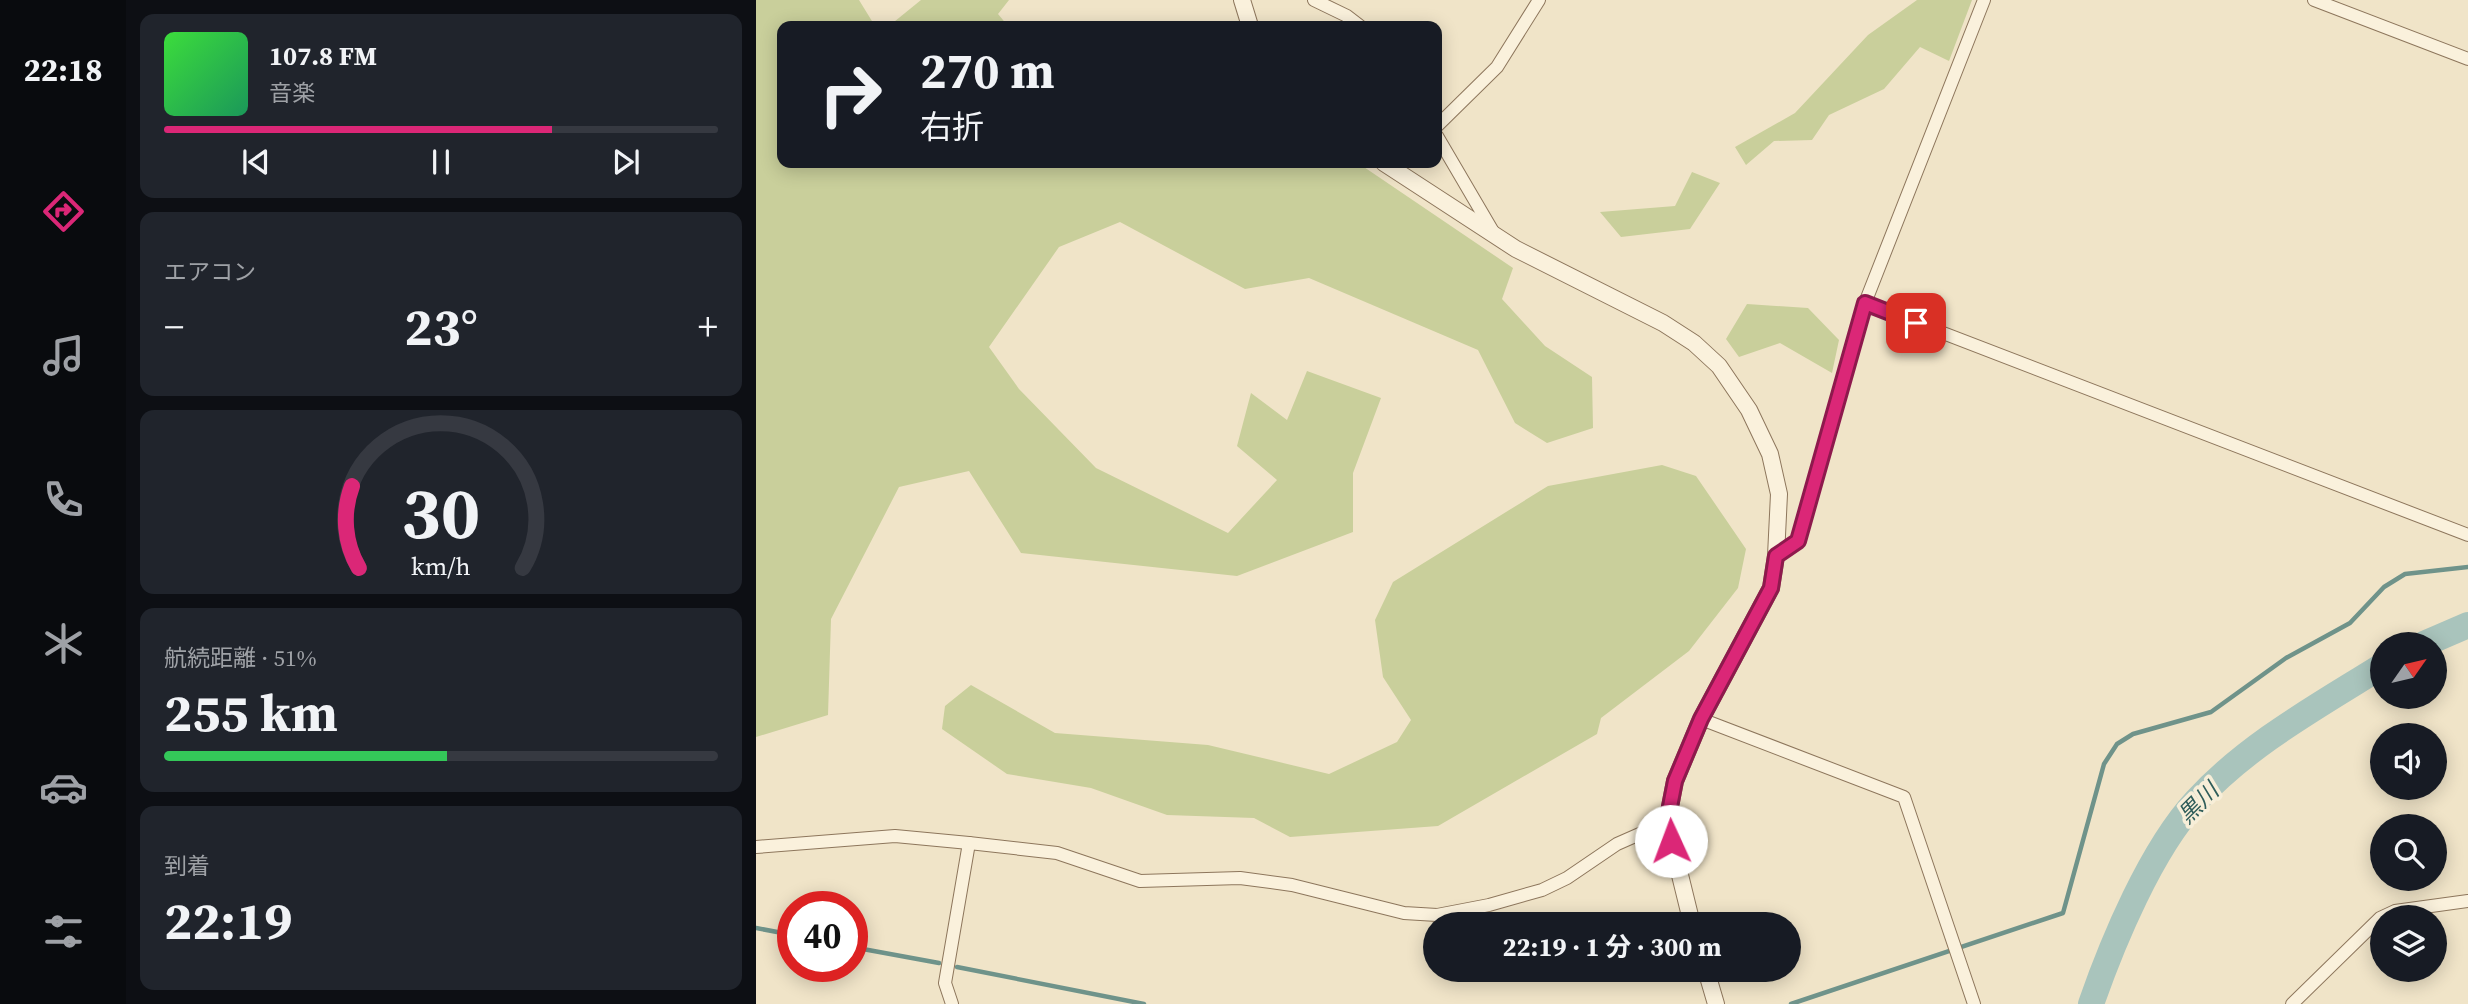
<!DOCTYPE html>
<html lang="ja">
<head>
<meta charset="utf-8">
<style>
  body { margin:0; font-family:"Source Serif 4","Noto Sans JP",serif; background:#20242c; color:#f1f3f6; height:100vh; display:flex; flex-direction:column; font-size:26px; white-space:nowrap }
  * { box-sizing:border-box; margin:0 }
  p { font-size:23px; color:#9ea1a6 }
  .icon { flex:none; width:38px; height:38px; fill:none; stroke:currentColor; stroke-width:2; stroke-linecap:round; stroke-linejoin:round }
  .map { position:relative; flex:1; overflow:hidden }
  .details { display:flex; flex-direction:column; gap:14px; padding:14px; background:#0d0f14; width:630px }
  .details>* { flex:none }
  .hud { position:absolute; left:21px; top:21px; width:665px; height:147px; border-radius:14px; box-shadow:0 4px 18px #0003; background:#171b24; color:#f1f3f6; overflow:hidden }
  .needle { width:46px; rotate:56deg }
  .fabs { position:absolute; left:1614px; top:632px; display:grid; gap:14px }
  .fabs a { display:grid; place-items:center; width:77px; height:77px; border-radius:50%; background:#171b24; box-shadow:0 4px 18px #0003; font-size:35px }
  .speed { position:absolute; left:21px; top:891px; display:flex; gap:14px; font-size:35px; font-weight:700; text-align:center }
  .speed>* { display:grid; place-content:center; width:91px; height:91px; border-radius:50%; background:#171b24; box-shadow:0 4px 18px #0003; line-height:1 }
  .speed .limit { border:10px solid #d22; background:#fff; color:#111 }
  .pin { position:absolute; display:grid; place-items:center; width:60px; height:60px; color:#fff; margin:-30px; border-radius:14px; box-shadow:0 4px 10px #0006 }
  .me { position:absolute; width:77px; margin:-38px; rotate:358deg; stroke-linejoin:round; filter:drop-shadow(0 0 5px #0008) }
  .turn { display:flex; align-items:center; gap:24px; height:147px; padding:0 28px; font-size:32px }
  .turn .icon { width:91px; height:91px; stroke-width:2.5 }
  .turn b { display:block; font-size:49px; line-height:60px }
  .big { font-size:52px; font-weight:700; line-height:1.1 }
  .details .widget { flex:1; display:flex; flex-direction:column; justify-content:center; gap:10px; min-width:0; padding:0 24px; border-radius:14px; background:#20242c }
  .details .dial { align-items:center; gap:0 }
  .dial svg { height:182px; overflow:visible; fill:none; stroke:#363941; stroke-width:7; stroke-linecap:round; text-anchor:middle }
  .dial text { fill:#f1f3f6; stroke:none }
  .song { display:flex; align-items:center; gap:21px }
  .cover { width:84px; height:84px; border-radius:10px; background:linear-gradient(135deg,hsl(120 70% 55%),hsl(150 70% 35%)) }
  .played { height:7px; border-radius:4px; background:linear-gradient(90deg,#db2777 70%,#363941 70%) }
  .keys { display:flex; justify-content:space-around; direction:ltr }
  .heat { display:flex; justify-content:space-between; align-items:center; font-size:38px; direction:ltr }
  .charge { height:10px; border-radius:5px; background:linear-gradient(90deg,#34c759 51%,#363941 0) }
  .trip { position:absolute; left:667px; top:912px; width:378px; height:70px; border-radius:35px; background:#171b24; box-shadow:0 4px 18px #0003; font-weight:700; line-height:70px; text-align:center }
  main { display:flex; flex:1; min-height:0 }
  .dock { display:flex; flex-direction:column; width:126px; justify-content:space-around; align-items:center; background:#090b0e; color:#9ea1a6 }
  .dock .icon { width:49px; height:49px }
  .dock .on { color:#db2777 }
  .dock b { font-size:32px; color:#f1f3f6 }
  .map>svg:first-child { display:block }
  .green { fill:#c9cf9b }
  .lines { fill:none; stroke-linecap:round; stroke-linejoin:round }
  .stream { stroke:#6f938a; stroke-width:4.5 }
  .river { stroke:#a9c4bc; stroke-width:26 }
  .minor-casing { stroke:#8d765c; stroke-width:14 }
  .tertiary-casing { stroke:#8d765c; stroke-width:18 }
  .minor { stroke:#faf1dc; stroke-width:12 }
  .tertiary { stroke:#faf1dc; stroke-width:16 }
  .route-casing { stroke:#8e194d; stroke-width:18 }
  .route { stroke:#db2777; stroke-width:12 }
  .labels { text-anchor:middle; stroke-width:7; stroke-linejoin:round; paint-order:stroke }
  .water-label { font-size:23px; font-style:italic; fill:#2f5d5a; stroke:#f7eed8 }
</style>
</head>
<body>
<main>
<nav class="dock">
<b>22:18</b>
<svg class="icon on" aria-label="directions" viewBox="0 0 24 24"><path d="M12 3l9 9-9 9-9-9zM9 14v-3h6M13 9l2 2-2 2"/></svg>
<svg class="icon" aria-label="music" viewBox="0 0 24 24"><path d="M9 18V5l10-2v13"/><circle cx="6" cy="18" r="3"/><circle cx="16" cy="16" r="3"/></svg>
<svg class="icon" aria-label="phone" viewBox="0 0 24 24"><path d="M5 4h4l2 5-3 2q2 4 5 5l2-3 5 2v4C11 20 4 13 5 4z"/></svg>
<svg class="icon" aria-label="climate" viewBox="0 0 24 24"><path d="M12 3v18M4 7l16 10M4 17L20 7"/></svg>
<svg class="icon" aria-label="car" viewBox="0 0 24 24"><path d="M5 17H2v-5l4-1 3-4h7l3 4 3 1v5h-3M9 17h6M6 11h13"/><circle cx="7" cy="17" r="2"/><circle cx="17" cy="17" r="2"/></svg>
<svg class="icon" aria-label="filters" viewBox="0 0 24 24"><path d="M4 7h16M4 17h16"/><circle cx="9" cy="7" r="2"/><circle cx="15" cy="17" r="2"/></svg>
</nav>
<section class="details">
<div class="widget">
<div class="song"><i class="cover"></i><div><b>107.8 FM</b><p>音楽</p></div></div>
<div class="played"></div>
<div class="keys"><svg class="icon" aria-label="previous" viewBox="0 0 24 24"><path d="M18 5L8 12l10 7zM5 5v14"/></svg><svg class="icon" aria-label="pause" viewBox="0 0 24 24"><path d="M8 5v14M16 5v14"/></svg><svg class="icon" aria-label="next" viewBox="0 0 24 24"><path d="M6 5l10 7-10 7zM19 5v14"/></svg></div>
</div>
<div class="widget"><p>エアコン</p>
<div class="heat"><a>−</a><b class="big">23°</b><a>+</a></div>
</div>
<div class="widget dial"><svg viewBox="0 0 100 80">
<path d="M14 69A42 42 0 1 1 86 69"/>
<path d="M14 69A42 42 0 0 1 11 33" stroke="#db2777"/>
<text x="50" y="56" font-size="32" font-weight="700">30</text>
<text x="50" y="72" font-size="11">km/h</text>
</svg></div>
<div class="widget"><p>航続距離 · 51%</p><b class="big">255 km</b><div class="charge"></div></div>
<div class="widget"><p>到着</p><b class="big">22:19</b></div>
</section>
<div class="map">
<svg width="1712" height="1004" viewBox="0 0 1712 1004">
  <rect width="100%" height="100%" fill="#f0e4c8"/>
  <g class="green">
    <polygon points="0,0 103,0 119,26 26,26 26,163 602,163 757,268 746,299 789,346 836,377 837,428 791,443 759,423 722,350 553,278 489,289 364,222 303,247 233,347 263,389 340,468 472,533 521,480 481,446 495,393 531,420 551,371 625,398 597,473 597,532 481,576 265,553 213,471 143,487 75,619 72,715 0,737"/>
    <polygon points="165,0 253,0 242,14 252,26 133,26"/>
    <polygon points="1161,0 1216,0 1193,61 1164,47 1128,89 1073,115 1056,140 1018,141 990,165 979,147 1039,113 1112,35"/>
    <polygon points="936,172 964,183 934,229 865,237 844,212 919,206"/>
    <polygon points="991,304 1052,308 1083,340 1076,373 1024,343 983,357 970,339"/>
    <polygon points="906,465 940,476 990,549 982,588 933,651 845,718 841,734 682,826 534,837 498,818 411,815 335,788 251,774 186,729 189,706 215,685 299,733 452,745 573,774 641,742 655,720 627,677 619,620 637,582 792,486"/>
  </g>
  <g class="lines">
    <g class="stream">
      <polyline points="0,928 37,935"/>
      <polyline points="96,947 183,963"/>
      <polyline points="201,967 388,1004"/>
      <polyline points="1035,1004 1307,913 1348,764 1361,744 1377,734 1455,712 1530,658 1594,623 1628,587 1649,574 1712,567"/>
    </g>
    <g class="river">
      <polyline points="1668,644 1712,625"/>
      <path d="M1335,1004C1357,941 1395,850 1440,801C1491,745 1562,706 1626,666"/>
    </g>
    <g class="minor-casing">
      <g id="minor">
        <polyline points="558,0 591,16 604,26"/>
        <polyline points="1558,0 1712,59"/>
        <polyline points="681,126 741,67 783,0"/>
        <polyline points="681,136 739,235"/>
        <polyline points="1109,303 1712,535"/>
        <polyline points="1020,556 1042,541 1109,303 1228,0"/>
        <polyline points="945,719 1148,797 1218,1004"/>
        <polyline points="0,847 139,836 213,843 301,853 384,881 484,878 536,885 648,913 681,915 733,905 786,890 811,878 861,844 911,822"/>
        <polyline points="196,1004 189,983 213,843"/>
        <polyline points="1536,1004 1624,918 1639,911 1712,901"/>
      </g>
    </g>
    <g class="tertiary-casing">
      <g id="tertiary">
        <polyline points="486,0 494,26"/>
        <polyline points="628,163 760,249 907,323 938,343 963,366 993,410 1014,454 1023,494 1020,556 1015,588 945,719 919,781 911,822 936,924"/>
        <polyline points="950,970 960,1004"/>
      </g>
    </g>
    <use href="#minor" class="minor"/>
    <use href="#tertiary" class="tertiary"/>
  </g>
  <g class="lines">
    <g class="route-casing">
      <polyline id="route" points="915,841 911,822 919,781 945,719 1015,588 1020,556 1042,541 1109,303 1160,323"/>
    </g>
    <use href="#route" class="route"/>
  </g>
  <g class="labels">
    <g class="water-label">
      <text transform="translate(1442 803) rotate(-45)" y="8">黒川</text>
    </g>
  </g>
</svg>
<div class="fabs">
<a><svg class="needle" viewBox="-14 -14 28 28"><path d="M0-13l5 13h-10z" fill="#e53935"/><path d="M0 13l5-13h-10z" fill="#9ea1a6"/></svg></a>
<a><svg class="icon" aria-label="sound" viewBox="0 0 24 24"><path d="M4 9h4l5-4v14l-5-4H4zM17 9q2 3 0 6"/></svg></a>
<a><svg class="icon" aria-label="search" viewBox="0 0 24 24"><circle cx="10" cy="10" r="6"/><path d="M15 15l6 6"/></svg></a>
<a><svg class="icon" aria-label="layers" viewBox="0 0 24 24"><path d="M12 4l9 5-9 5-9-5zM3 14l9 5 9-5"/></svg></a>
</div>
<div class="speed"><div class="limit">40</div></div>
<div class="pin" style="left:1160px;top:323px;background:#d93025"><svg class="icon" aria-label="arrive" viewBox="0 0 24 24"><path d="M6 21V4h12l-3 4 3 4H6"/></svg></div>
<svg class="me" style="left:915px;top:841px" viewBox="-20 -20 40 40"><circle r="19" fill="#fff"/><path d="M0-13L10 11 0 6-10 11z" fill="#db2777"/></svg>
<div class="trip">22:19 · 1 分 · 300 m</div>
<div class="hud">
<div class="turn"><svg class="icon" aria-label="right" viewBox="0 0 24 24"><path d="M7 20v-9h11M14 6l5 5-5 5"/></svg><div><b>270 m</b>右折</div></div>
</div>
</div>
</main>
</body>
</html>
